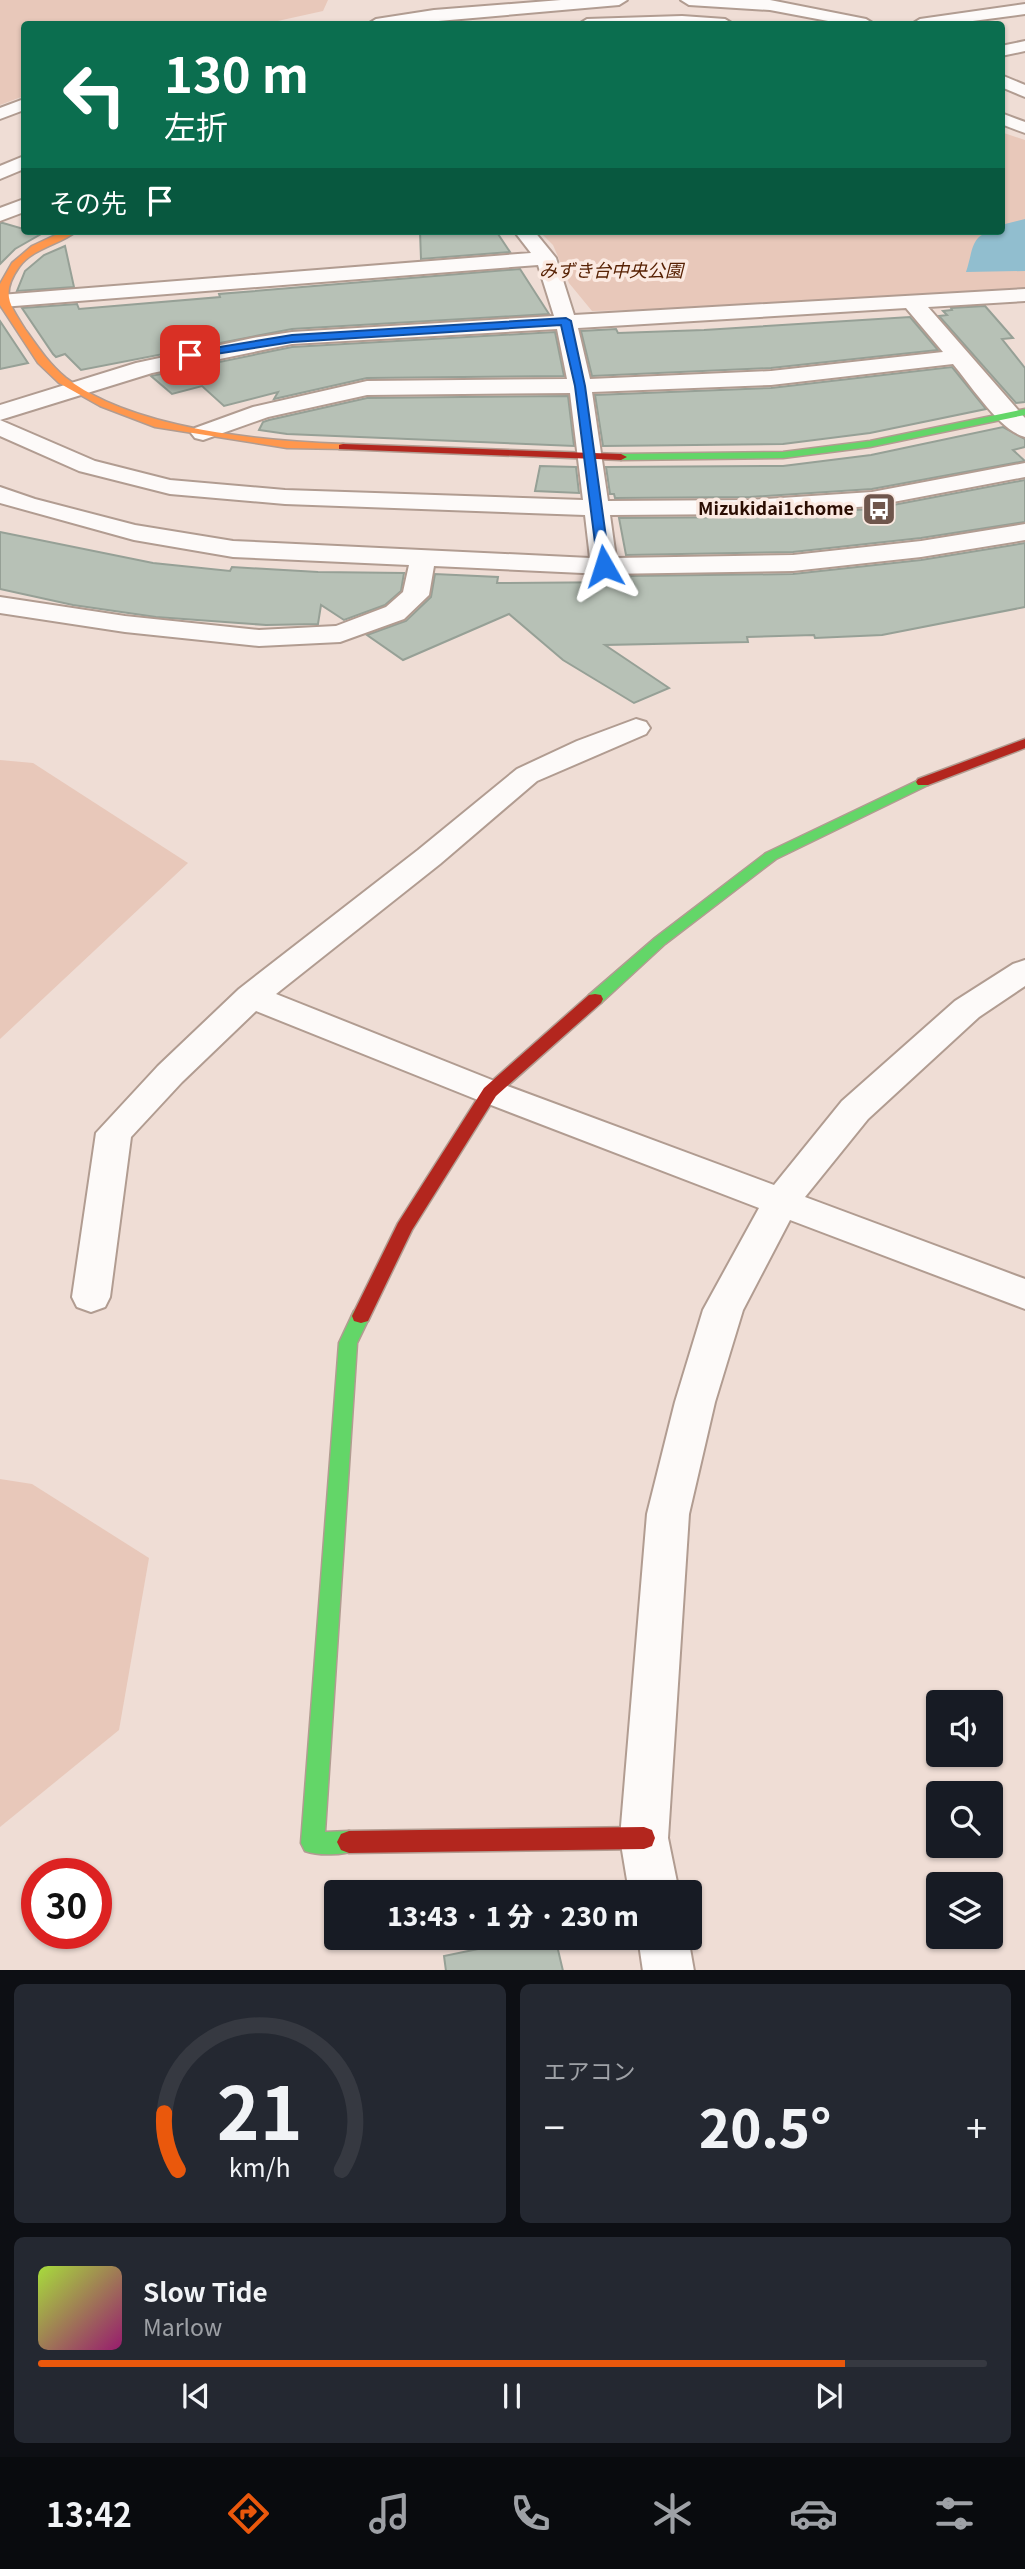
<!DOCTYPE html>
<html lang="ja">
<head>
<meta charset="utf-8">
<style>
  body { margin:0; font-family:Georgia,"Noto Sans JP",serif; background:#242831; color:#f1f3f6; height:100vh; display:flex; flex-direction:column; font-size:26px; white-space:nowrap }
  * { box-sizing:border-box; margin:0 }
  p { font-size:23px; color:#9ea1a6 }
  .icon { flex:none; width:38px; height:38px; fill:none; stroke:currentColor; stroke-width:2; stroke-linecap:round; stroke-linejoin:round }
  .map { position:relative; height:1970px; overflow:hidden }
  .drawer { display:flex; flex-direction:column; gap:14px; padding:14px; background:#0d0f14; flex:1 }
  .drawer>* { flex:none }
  .banner { position:absolute; left:21px; top:21px; width:984px; height:214px; border-radius:7px; box-shadow:0 2px 5px #0004; background:#0b6e4f; color:#fff; overflow:hidden }
  .buttons { position:absolute; left:926px; top:1690px; display:grid; gap:14px }
  .buttons a { display:grid; place-items:center; width:77px; height:77px; border-radius:7px; background:#171b24; box-shadow:0 2px 5px #0004; font-size:35px }
  .speed { position:absolute; left:21px; top:1858px; display:flex; gap:14px; font-size:35px; font-weight:700; text-align:center }
  .speed>* { display:grid; place-content:center; width:91px; height:91px; border-radius:50%; background:#171b24; box-shadow:0 2px 5px #0004; line-height:1 }
  .speed .limit { border:10px solid #d22; background:#fff; color:#111 }
  .pin { position:absolute; display:grid; place-items:center; width:60px; height:60px; color:#fff; margin:-30px; border-radius:14px; box-shadow:0 4px 10px #0006 }
  .me { position:absolute; width:77px; margin:-38px; rotate:354deg; stroke-linejoin:round; filter:drop-shadow(0 0 5px #0008) }
  .turn { display:flex; align-items:center; gap:24px; height:147px; padding:0 28px; font-size:32px }
  .turn .icon { width:91px; height:91px; stroke-width:2.5 }
  .turn b { display:block; font-size:49px; line-height:60px }
  .then { display:flex; align-items:center; height:66px; padding:0 28px; background:#0003; gap:14px; font-size:26px }
  .big { font-size:52px; font-weight:800; line-height:1.1 }
  .drawer .tile { flex:1; display:flex; flex-direction:column; justify-content:center; gap:10px; min-width:0; padding:0 24px; border-radius:10px; background:#242831 }
  .drawer .dial { align-items:center; gap:0 }
  .dial svg { height:182px; overflow:visible; fill:none; stroke:#363941; stroke-width:7; stroke-linecap:round; text-anchor:middle }
  .dial text { fill:#f1f3f6; stroke:none }
  .song { display:flex; align-items:center; gap:21px }
  .cover { width:84px; height:84px; border-radius:10px; background:linear-gradient(135deg,hsl(80 70% 55%),hsl(320 70% 35%)) }
  .played { height:7px; border-radius:4px; background:linear-gradient(90deg,#ea580c 85%,#363941 85%) }
  .keys { display:flex; justify-content:space-around; direction:ltr }
  .heat { display:flex; justify-content:space-between; align-items:center; font-size:38px; direction:ltr }
  .drawer .tiles { flex:1; display:grid; gap:14px; grid-template-columns:1fr 1fr }
  .tile:last-child { grid-column:span 2 }
  .trip { position:absolute; left:324px; top:1880px; width:378px; height:70px; border-radius:7px; background:#171b24; box-shadow:0 2px 5px #0004; font-weight:800; line-height:70px; text-align:center }
  .tabs { display:flex; height:112px; justify-content:space-around; align-items:center; background:#090b0e; color:#9ea1a6 }
  .tabs .icon { width:49px; height:49px }
  .tabs .selected { color:#ea580c }
  .tabs b { font-size:32px; color:#f1f3f6 }
  .map>svg:first-child { display:block }
  .green { fill:#e8c8ba }
  .water { fill:#91becf }
  .building { fill:#b7c1b6; stroke:#96a096; stroke-width:2 }
  .lines { fill:none; stroke-linecap:round; stroke-linejoin:round }
  .street-casing { stroke:#b19c91; stroke-width:4 }
  .fast-casing { stroke:#b19c91; stroke-width:3 }
  .slow-casing { stroke:#b19c91; stroke-width:3 }
  .jam-casing { stroke:#b19c91; stroke-width:3 }
  .street { fill:#fdfaf9; fill-rule:evenodd }
  .fast { fill:#63d668; fill-rule:evenodd }
  .slow { fill:#ff974d; fill-rule:evenodd }
  .jam { fill:#b3261e; fill-rule:evenodd }
  .route { fill:#1a73e8; stroke:#114b97; stroke-width:2 }
  .labels { text-anchor:middle; stroke-width:7; stroke-linejoin:round; paint-order:stroke }
  .far-park-label { font-size:18px; font-style:italic; fill:#572103; stroke:#fbeae2 }
  .far-poi-label { font-size:18px; font-weight:bold; fill:#2a0d02; stroke:#fbeae2; text-anchor:end }
</style>
</head>
<body>
<div class="map">
<svg width="1025" height="1971" viewBox="0 0 1025 1971">
  <rect width="100%" height="100%" fill="#efddd5"/>
  <g class="green">
    <polygon points="0,0 328,0 323,11 264,24 24,24 24,96 0,105"/>
    <polygon points="1001,132 1025,140 1025,288 678,309 592,311 569,283 553,245 539,231 1001,231"/>
    <polygon points="0,760 33,763 188,863 0,1039"/>
    <polygon points="0,1479 32,1484 149,1558 119,1730 0,1827"/>
  </g>
  <path class="water" d="M1025,219V271L966,272C974,248 970,231 1001,231V225Z"/>
  <g class="building">
    <polygon points="0,223 3,223 41,234 15,249 0,264"/>
    <polygon points="420,231 496,231 510,252 421,259"/>
    <polygon points="65,246 74,287 17,291 25,271 44,255"/>
    <polygon points="520,269 549,314 292,329 81,370 65,354 56,357 53,354 22,308 77,304 79,309 220,297 219,294"/>
    <polygon points="985,306 1013,338 1002,339 1025,368 1025,402 1016,403 939,316 947,315 943,311 952,310 951,308"/>
    <polygon points="910,317 938,350 771,368 592,376 581,331 616,329 618,333 704,330"/>
    <polygon points="0,321 28,363 0,369"/>
    <polygon points="555,332 564,376 367,378 274,399 278,392 224,406 202,386 172,394 151,376 292,347"/>
    <polygon points="952,367 986,409 870,433 783,444 603,446 595,395 771,388"/>
    <polygon points="568,396 574,446 287,434 259,430 263,422 269,420 367,398"/>
    <polygon points="1003,427 1025,439 1025,447 1013,450 1025,461 872,489 750,497 615,498 614,494 610,494 606,467 783,466 871,455"/>
    <polygon points="540,466 576,467 579,493 535,491"/>
    <polygon points="1025,480 1025,522 921,538 793,552 626,555 619,518 750,517 872,509"/>
    <polygon points="0,532 153,563 230,571 232,567 318,572 404,573 401,591 385,605 344,620 321,605 318,624 266,625 156,617 73,605 0,589"/>
    <polygon points="1025,543 1025,607 882,635 815,638 814,635 747,637 748,642 605,645 669,688 634,703 563,660 509,614 403,660 367,635 406,621 431,597 435,574 498,577 497,583 631,582 630,576 793,574 921,560"/>
    <polygon points="536,1937 555,1937 563,1971 446,1971 444,1956"/>
  </g>
  <g class="lines">
    <g class="street-casing">
      <g id="street">
        <polygon points="561,0 627,0 619,5 404,24 368,24 376,19 434,10"/>
        <polygon points="681,0 770,0 866,19 874,24 844,24 770,10 689,5"/>
        <polygon points="1025,4 1025,14 950,24 912,24 920,19"/>
        <polygon points="682,16 725,19 733,24 579,24 587,19"/>
        <polygon points="1025,41 1025,51 1001,56 1001,46"/>
        <polygon points="1001,75 1025,85 1025,97 1001,87"/>
        <polygon points="24,99 24,110 0,119 0,108"/>
        <polygon points="1001,113 1025,122 1025,133 1001,124"/>
        <polygon points="24,156 24,169 0,179 0,166"/>
        <polygon points="24,199 24,212 0,221 0,208"/>
        <path d="M514,231H534L556,258L574,315L1025,289V301L928,307L1025,418V437C1000,431 970,384 953,364L771,385L592,392L608,501L750,500L872,492L1025,463V477L872,506L750,514L610,515L616,558L793,555L921,541L1025,524V540L921,557L793,571L604,574L434,566L429,595L404,619L340,642L259,646L125,632L0,613V597L125,616L259,630L336,626L386,607L403,592L409,565L233,557L134,540L0,503V487L35,499L135,525L233,541L590,558L585,515L285,504L170,494L79,471L0,436V420L95,461L170,480L285,490L583,500L570,393L367,395L268,417L203,440L195,438L191,433L195,428L253,407L367,381L567,379L557,329L292,344L152,373L0,420V405L136,363L253,338L292,332L554,316L538,265L2,307L0,295L531,253ZM906,308L943,352L771,371L590,379L578,328Z"/>
        <polygon points="636,719 646,722 650,728 646,734 537,781 440,864 276,994 502,1084 774,1185 842,1101 955,1001 1013,964 1025,960 1025,986 979,1017 868,1119 805,1197 1025,1279 1025,1309 790,1220 743,1310 715,1402 689,1514 668,1838 679,1892 629,1892 620,1838 647,1514 675,1402 703,1310 759,1208 478,1100 256,1011 182,1082 131,1137 110,1297 105,1307 91,1312 77,1307 72,1297 96,1133 158,1066 239,989 418,850 517,769 577,741"/>
        <polygon points="638,1937 688,1937 694,1971 643,1971"/>
      </g>
    </g>
    <g class="fast-casing">
      <g id="fast">
        <polygon points="1025,409 1025,415 870,447 783,458 621,460 615,457 621,454 783,452 870,441"/>
        <polygon points="923,778 930,782 928,785 776,859 665,944 601,1003 589,1003 587,999 589,995 655,938 766,853"/>
        <path d="M361,1309L368,1311L370,1316L357,1343L325,1832L349,1831L357,1834L361,1842L357,1850C343,1855 319,1856 305,1851L301,1843L339,1343L354,1311Z"/>
      </g>
    </g>
    <g class="slow-casing">
      <path id="slow" d="M64,231H77C59,245 33,248 19,267C0,294 10,305 25,329C37,346 49,364 66,378C132,429 261,441 343,444L347,445V449L287,448L155,427L100,406L59,383L38,363L0,305V284L12,263L32,246Z"/>
    </g>
    <g class="jam-casing">
      <g id="jam">
        <polygon points="343,444 621,454 627,457 621,460 339,449 339,445"/>
        <polygon points="1025,739 1025,748 928,785 918,785 916,782 918,779"/>
        <polygon points="595,994 601,995 603,999 601,1003 496,1096 412,1230 368,1321 361,1323 354,1321 352,1316 398,1223 484,1088 589,995"/>
        <polygon points="644,1827 652,1830 655,1838 652,1846 644,1849 349,1853 341,1850 337,1842 341,1834 349,1831"/>
      </g>
    </g>
    <use href="#street" class="street"/>
    <use href="#fast" class="fast"/>
    <use href="#slow" class="slow"/>
    <use href="#jam" class="jam"/>
  </g>
  <polygon class="route" points="566,318 571,321 585,386 610,566 604,569 598,566 575,386 561,325 292,342 190,358 185,355 190,352 292,335"/>
  <defs>
    <g id="bus-square" transform="scale(1.75)"><rect x="-9" y="-9" width="18" height="18" rx="4" fill="#6f564c" stroke="#fbeae2"/><path d="M-5-6H5V4H4V6H2V4H-2V6H-4V4H-5ZM-3.5-4V0h7V-4ZM-3.5 1.2v1.5H-2V1.2ZM2 1.2v1.5H3.5V1.2Z" fill="#fff"/></g>
  </defs>
  <g fill-rule="evenodd">
    <use href="#bus-square" x="879" y="509"/>
  </g>
  <g class="labels">
    <g class="far-park-label">
      <text x="611" y="277">みずき台中央公園</text>
    </g>
    <g class="far-poi-label">
      <text x="854" y="515">Mizukidai1chome</text>
    </g>
  </g>
</svg>
<div class="buttons">
<a><svg class="icon" aria-label="sound" viewBox="0 0 24 24"><path d="M4 9h4l5-4v14l-5-4H4zM17 9q2 3 0 6"/></svg></a>
<a><svg class="icon" aria-label="search" viewBox="0 0 24 24"><circle cx="10" cy="10" r="6"/><path d="M15 15l6 6"/></svg></a>
<a><svg class="icon" aria-label="layers" viewBox="0 0 24 24"><path d="M12 4l9 5-9 5-9-5zM3 14l9 5 9-5"/></svg></a>
</div>
<div class="speed"><div class="limit">30</div></div>
<div class="pin" style="left:190px;top:355px;background:#d93025"><svg class="icon" aria-label="arrive" viewBox="0 0 24 24"><path d="M6 21V4h12l-3 4 3 4H6"/></svg></div>
<svg class="me" style="left:604px;top:566px" viewBox="-20 -20 40 40"><path d="M0-17L14 15 0 8-14 15z" fill="#1a73e8" stroke="#fff" stroke-width="4"/></svg>
<div class="trip">13:43 · 1 分 · 230 m</div>
<div class="banner">
<div class="turn"><svg class="icon" aria-label="left" viewBox="0 0 24 24"><path d="M17 20v-9H6M10 6l-5 5 5 5"/></svg><div><b>130 m</b>左折</div></div>
<div class="then">その先<svg class="icon" aria-label="arrive" viewBox="0 0 24 24"><path d="M6 21V4h12l-3 4 3 4H6"/></svg></div>
</div>
</div>
<section class="drawer">
<div class="tiles">
<div class="tile dial"><svg viewBox="0 0 100 80">
<path d="M14 69A42 42 0 1 1 86 69"/>
<path d="M14 69A42 42 0 0 1 8 44" stroke="#ea580c"/>
<text x="50" y="56" font-size="32" font-weight="700">21</text>
<text x="50" y="72" font-size="11">km/h</text>
</svg></div>
<div class="tile"><p>エアコン</p>
<div class="heat"><a>−</a><b class="big">20.5°</b><a>+</a></div>
</div>
<div class="tile">
<div class="song"><i class="cover"></i><div><b>Slow Tide</b><p>Marlow</p></div></div>
<div class="played"></div>
<div class="keys"><svg class="icon" aria-label="previous" viewBox="0 0 24 24"><path d="M18 5L8 12l10 7zM5 5v14"/></svg><svg class="icon" aria-label="pause" viewBox="0 0 24 24"><path d="M8 5v14M16 5v14"/></svg><svg class="icon" aria-label="next" viewBox="0 0 24 24"><path d="M6 5l10 7-10 7zM19 5v14"/></svg></div>
</div>
</div>
</section>
<nav class="tabs">
<b>13:42</b>
<svg class="icon selected" aria-label="directions" viewBox="0 0 24 24"><path d="M12 3l9 9-9 9-9-9zM9 14v-3h6M13 9l2 2-2 2"/></svg>
<svg class="icon" aria-label="music" viewBox="0 0 24 24"><path d="M9 18V5l10-2v13"/><circle cx="6" cy="18" r="3"/><circle cx="16" cy="16" r="3"/></svg>
<svg class="icon" aria-label="phone" viewBox="0 0 24 24"><path d="M5 4h4l2 5-3 2q2 4 5 5l2-3 5 2v4C11 20 4 13 5 4z"/></svg>
<svg class="icon" aria-label="climate" viewBox="0 0 24 24"><path d="M12 3v18M4 7l16 10M4 17L20 7"/></svg>
<svg class="icon" aria-label="car" viewBox="0 0 24 24"><path d="M5 17H2v-5l4-1 3-4h7l3 4 3 1v5h-3M9 17h6M6 11h13"/><circle cx="7" cy="17" r="2"/><circle cx="17" cy="17" r="2"/></svg>
<svg class="icon" aria-label="filters" viewBox="0 0 24 24"><path d="M4 7h16M4 17h16"/><circle cx="9" cy="7" r="2"/><circle cx="15" cy="17" r="2"/></svg>
</nav>
</body>
</html>
